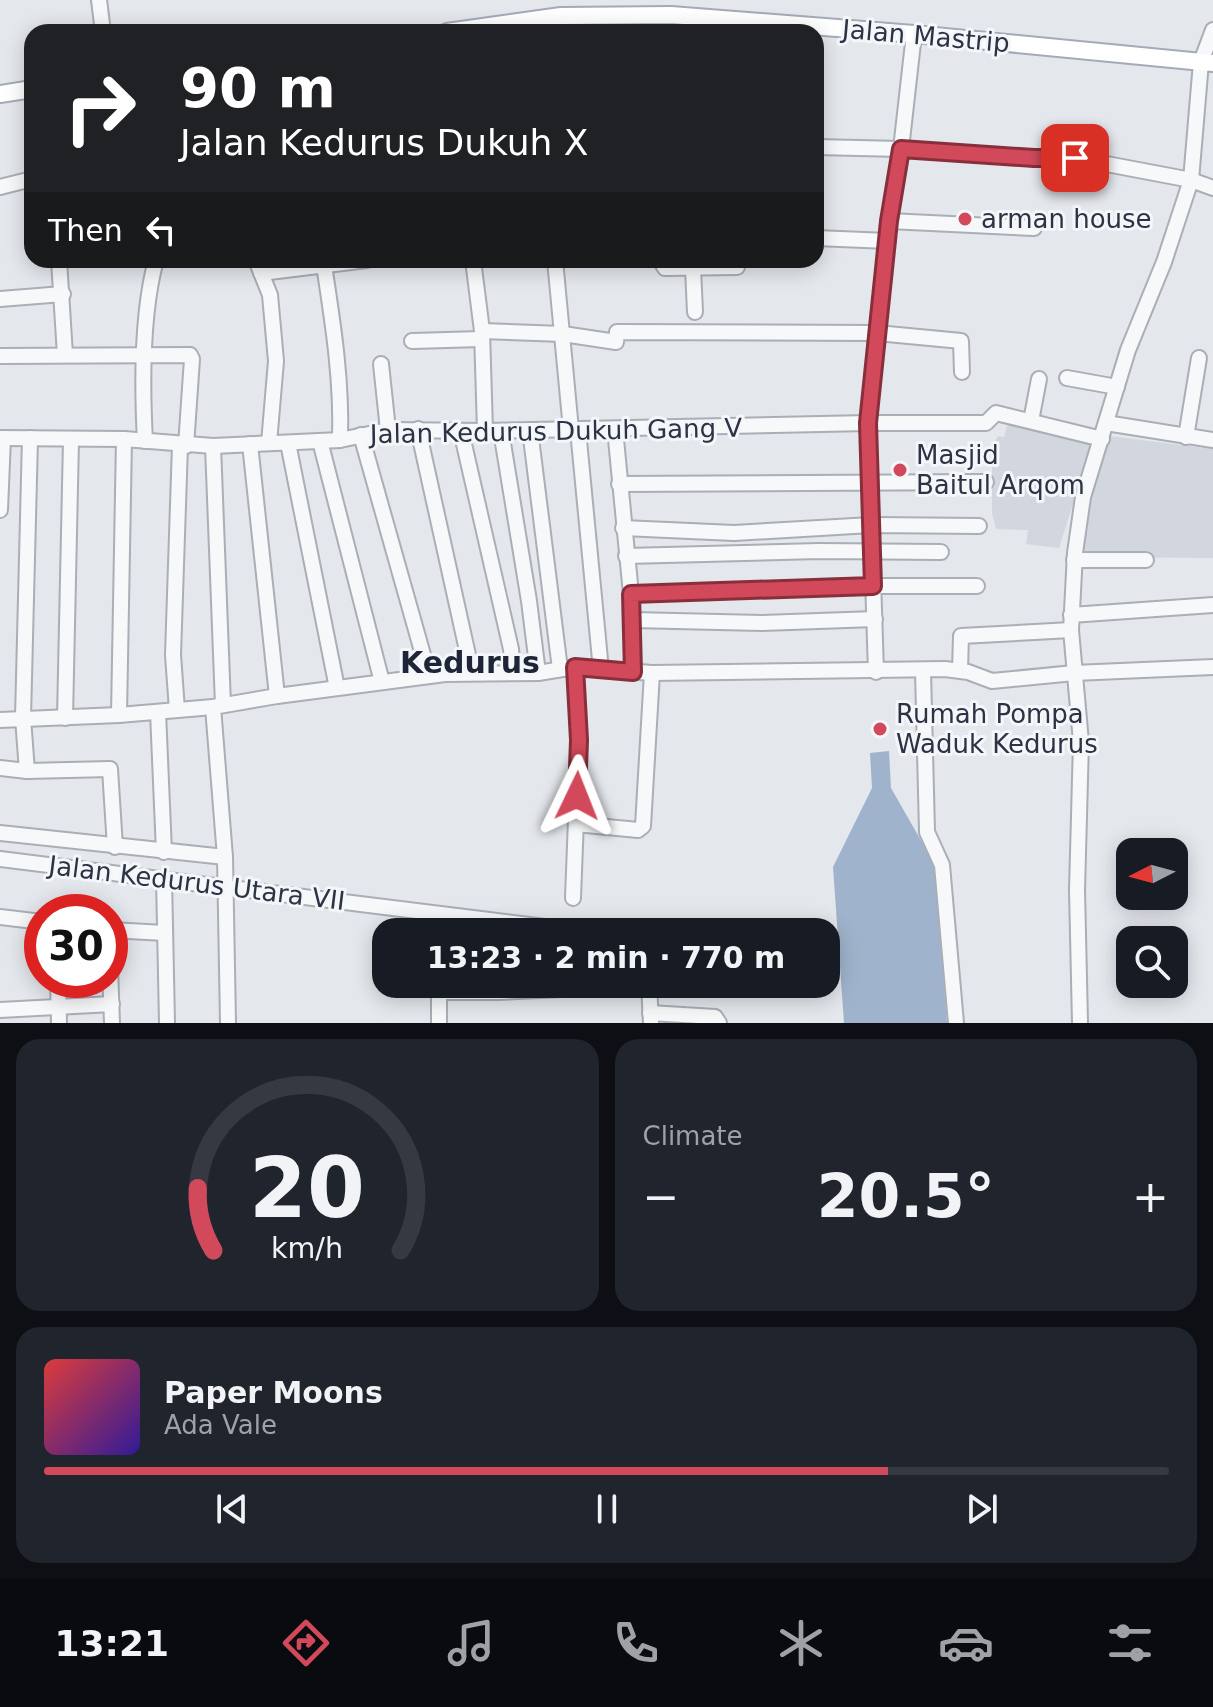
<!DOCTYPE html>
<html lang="en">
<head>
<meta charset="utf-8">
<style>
  body { margin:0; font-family:"DejaVu Sans",sans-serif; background:#20242c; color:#f1f3f6; height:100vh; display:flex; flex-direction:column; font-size:30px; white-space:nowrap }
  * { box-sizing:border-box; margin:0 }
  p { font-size:26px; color:#9ea1a6 }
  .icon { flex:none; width:44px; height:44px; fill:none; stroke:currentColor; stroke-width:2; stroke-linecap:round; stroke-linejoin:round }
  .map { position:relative; height:1023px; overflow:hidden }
  .sheet { display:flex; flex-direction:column; gap:16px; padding:16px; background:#0d0f14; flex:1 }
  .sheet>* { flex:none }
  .hud { position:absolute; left:24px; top:24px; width:800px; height:244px; border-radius:24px; box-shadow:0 4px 20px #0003; background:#202124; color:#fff; overflow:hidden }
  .needle { width:52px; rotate:264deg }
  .fabs { position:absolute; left:1116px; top:838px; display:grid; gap:16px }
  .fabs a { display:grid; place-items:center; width:72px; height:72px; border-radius:16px; background:#171b24; box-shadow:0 4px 20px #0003; font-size:40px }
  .speed { position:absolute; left:24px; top:894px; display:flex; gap:16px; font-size:40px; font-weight:700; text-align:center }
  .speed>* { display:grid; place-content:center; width:104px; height:104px; border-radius:50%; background:#171b24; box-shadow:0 4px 20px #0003; line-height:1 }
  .speed .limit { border:12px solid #d22; background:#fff; color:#111 }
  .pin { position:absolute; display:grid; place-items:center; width:68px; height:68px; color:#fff; margin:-34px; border-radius:16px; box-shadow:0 4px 12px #0006 }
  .me { position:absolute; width:88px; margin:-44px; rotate:2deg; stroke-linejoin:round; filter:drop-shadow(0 0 6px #0008) }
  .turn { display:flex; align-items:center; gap:28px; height:168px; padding:0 24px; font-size:36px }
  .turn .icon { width:104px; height:104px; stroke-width:2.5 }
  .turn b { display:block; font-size:56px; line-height:68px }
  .then { display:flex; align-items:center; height:76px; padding:0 24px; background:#0003; gap:16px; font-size:30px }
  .big { font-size:60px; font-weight:700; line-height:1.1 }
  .sheet .card { flex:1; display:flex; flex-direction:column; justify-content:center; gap:12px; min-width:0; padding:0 28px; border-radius:24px; background:#20242c }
  .sheet .dial { align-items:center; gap:0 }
  .dial svg { height:208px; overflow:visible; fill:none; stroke:#363941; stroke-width:7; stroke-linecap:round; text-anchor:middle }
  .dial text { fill:#f1f3f6; stroke:none }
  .song { display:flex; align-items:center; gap:24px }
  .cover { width:96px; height:96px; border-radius:12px; background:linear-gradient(135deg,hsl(0 70% 55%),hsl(250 70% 35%)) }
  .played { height:8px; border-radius:4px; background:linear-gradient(90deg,#d1495b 75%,#363941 75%) }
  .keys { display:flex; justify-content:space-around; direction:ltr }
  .heat { display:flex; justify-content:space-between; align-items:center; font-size:44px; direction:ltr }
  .sheet .tiles { flex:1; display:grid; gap:16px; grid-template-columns:1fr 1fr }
  .card:last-child { grid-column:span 2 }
  .trip { position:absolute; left:372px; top:918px; width:468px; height:80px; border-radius:24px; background:#171b24; box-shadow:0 4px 20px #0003; font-weight:700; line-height:80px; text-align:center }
  .tab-bar { display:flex; height:128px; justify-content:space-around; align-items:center; background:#090b0e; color:#9ea1a6 }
  .tab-bar .icon { width:56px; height:56px }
  .tab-bar .selected { color:#d1495b }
  .tab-bar b { font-size:36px; color:#f1f3f6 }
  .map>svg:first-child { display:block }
  .built { fill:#d2d6de }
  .water { fill:#9fb4cc }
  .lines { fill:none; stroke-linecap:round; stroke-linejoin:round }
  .minor-casing { stroke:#a9aeb7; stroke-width:18 }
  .major-casing { stroke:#a3abb8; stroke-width:20 }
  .minor { stroke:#f7f8fa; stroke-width:14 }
  .major { stroke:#fff; stroke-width:16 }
  .route-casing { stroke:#882f3b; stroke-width:20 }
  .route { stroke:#d1495b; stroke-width:14 }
  .poi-dot { fill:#d1495b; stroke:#f4f6f9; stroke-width:3 }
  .labels { text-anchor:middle; stroke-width:6; stroke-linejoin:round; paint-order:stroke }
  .street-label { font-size:26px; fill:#2b3445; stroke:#f4f6f9 }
  .poi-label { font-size:26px; fill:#2b3445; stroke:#f4f6f9; text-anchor:start }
  .quarter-label { font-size:30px; font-weight:bold; fill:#1d2536; stroke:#f4f6f9 }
</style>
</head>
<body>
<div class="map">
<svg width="1213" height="1023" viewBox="0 0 1213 1023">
  <rect width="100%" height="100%" fill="#e4e7ec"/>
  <g class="built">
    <polygon points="1009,419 1094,438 1059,548 1026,544 1028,530 996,529 992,513 992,447 998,436 1004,437"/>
    <polygon points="1109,436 1213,449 1213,558 1081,557 1075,549"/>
  </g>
  <polygon class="water" points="889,751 891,788 935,865 947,1023 844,1023 833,867 872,788 870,753"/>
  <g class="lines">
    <g class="minor-casing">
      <g id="minor">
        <polyline points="99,0 103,32"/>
        <polyline points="816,147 901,149 1034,158 1075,158 1191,180 1213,188"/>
        <polyline points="0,187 32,179"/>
        <polyline points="889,221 1034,228"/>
        <polyline points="816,238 888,241"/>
        <polyline points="59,260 65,355"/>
        <polyline points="256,260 270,295 276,361 269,443"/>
        <polyline points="473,260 482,331 485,431"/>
        <polyline points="555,260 571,430"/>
        <polyline points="660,260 665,268 737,267"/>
        <path d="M324,265C333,324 342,380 340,440"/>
        <polyline points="693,268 695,312"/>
        <polyline points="261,273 367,260"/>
        <polyline points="0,299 63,294"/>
        <polyline points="482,331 563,334 616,342 617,332 877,333 961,341 962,372"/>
        <polyline points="412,341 482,339"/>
        <polyline points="0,356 190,355 192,359 186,446"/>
        <polyline points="381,364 388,430"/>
        <polyline points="1067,378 1117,387"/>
        <polyline points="1031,421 1039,379"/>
        <polyline points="1106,423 1213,440"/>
        <polyline points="418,429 472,673"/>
        <polyline points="615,429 631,594 633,672"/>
        <polyline points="530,430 560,669"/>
        <polyline points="578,430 601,670"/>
        <polyline points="461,431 511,649 513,673"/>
        <polyline points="501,431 529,601 538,673"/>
        <polyline points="361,435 429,676"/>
        <polyline points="1186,437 1199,358"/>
        <polyline points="0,438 124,439 213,446 340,440 388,430 485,431 868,423 986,423 996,413 1102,439"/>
        <path d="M145,441C142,385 141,315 156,260"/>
        <polyline points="320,441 382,682"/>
        <polyline points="288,443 337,688"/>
        <polyline points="250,444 277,696"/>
        <polyline points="213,446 223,705"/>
        <polyline points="619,484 986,482"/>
        <polyline points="0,510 3,438"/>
        <polyline points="623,528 734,533 871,525 979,526"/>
        <polyline points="626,556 819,551 941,552"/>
        <polyline points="1074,560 1146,560"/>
        <polyline points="631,594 858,586 977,586"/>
        <polyline points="1071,615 1213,605"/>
        <polyline points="632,620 762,623 875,619"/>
        <polyline points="960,670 961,636 1071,630"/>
        <polyline points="923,671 927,832 942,865 956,1023"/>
        <polyline points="876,672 868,423 889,221 901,149 914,34"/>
        <polyline points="213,707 225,857 228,1023"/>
        <polyline points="177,710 173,655 180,445"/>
        <polyline points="158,712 164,852"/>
        <polyline points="119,715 124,439"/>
        <polyline points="65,718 71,440"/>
        <polyline points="0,720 119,715 213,707 277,696 445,674 538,673 575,667 652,673 945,669 968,672 992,681 1074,673 1213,667"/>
        <polyline points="0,768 27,771 110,769 115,847"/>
        <polyline points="27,771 23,718 30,438"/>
        <polyline points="576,824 638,830 643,826 652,673"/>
        <polyline points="0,833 225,857"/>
        <polyline points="0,859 585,932"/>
        <polyline points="164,878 167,1023"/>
        <polyline points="573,898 579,740 575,667"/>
        <polyline points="0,917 42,922"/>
        <polyline points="110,930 165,933"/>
        <polyline points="110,968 112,1023"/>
        <polyline points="58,980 59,1023"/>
        <polyline points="649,984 651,1023"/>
        <polyline points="0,1010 112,1004"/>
        <polyline points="650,1013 715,1017 719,1023"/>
        <polyline points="439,1023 439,994 443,992 499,992 649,985"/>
        <polyline points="1080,1023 1077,890 1081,742 1071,630 1075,553 1083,497 1128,350 1164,262 1191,180 1201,62 1213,30"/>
      </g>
    </g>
    <g class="major-casing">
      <g id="major">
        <polyline points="447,32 561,16 671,15 914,34 1213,63"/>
        <polyline points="0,94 32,89"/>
      </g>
    </g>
    <use href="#minor" class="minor"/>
    <use href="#major" class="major"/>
  </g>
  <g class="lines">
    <g class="route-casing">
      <polyline id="route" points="577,796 579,740 575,667 633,672 631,594 873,586 868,423 889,221 901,149 1034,158 1075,158"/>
    </g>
    <use href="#route" class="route"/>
  </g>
  <g class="poi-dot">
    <circle cx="965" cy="219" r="8"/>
    <circle cx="900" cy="470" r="8"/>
    <circle cx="880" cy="729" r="8"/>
  </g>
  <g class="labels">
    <g class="street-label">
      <text transform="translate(926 36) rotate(5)" y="9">Jalan Mastrip</text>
      <text transform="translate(556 431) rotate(-1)" y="9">Jalan Kedurus Dukuh Gang V</text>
      <text transform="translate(197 883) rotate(7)" y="9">Jalan Kedurus Utara VII</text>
    </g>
    <g class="poi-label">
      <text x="981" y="228">arman house</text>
      <text x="916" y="464">Masjid<tspan x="916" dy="30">Baitul Arqom</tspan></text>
      <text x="896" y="723">Rumah Pompa<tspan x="896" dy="30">Waduk Kedurus</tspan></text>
    </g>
    <g class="quarter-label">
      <text x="470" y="673">Kedurus</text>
    </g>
  </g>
</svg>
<div class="fabs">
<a><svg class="needle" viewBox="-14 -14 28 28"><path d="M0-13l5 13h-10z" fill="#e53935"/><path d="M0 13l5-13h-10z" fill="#9ea1a6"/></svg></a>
<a><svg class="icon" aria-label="search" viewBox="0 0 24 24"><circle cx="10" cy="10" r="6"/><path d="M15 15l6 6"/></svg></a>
</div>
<div class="speed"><div class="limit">30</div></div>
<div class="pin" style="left:1075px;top:158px;background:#d93025"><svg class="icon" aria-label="arrive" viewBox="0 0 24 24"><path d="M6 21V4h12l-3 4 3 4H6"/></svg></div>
<svg class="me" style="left:577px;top:796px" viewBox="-20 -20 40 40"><path d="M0-17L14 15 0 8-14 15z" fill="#d1495b" stroke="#fff" stroke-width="4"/></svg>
<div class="trip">13:23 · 2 min · 770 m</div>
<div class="hud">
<div class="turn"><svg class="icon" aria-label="right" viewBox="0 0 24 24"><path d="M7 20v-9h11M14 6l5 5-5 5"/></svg><div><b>90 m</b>Jalan Kedurus Dukuh X</div></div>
<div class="then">Then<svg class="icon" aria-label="left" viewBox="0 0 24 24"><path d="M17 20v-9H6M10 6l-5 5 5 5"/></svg></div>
</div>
</div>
<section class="sheet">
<div class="tiles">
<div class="card dial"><svg viewBox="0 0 100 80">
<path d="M14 69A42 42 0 1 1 86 69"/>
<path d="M14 69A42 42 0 0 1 8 45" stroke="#d1495b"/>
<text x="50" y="56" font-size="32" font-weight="700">20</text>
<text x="50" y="72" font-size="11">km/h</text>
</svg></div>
<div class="card"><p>Climate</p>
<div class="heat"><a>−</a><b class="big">20.5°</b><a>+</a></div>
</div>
<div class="card">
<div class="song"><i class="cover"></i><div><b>Paper Moons</b><p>Ada Vale</p></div></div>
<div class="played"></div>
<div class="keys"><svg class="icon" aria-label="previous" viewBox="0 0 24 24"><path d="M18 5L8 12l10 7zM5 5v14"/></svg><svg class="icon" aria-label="pause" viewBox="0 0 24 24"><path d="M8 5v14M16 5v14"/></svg><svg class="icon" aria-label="next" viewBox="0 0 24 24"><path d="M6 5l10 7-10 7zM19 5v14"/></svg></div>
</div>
</div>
</section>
<nav class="tab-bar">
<b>13:21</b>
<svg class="icon selected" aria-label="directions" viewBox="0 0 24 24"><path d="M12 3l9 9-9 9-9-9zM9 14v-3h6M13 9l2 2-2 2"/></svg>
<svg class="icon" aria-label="music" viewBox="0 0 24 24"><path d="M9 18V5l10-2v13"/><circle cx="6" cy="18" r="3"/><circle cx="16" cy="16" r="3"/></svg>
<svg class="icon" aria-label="phone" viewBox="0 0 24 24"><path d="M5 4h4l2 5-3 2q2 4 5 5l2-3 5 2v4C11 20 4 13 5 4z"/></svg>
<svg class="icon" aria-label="climate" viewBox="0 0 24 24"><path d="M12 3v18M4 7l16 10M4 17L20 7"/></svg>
<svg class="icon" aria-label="car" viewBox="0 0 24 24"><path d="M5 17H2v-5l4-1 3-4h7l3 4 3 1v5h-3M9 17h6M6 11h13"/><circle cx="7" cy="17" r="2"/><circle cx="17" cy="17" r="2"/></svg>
<svg class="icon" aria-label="filters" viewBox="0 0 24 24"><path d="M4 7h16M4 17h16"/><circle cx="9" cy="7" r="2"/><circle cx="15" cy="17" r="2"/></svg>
</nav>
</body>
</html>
